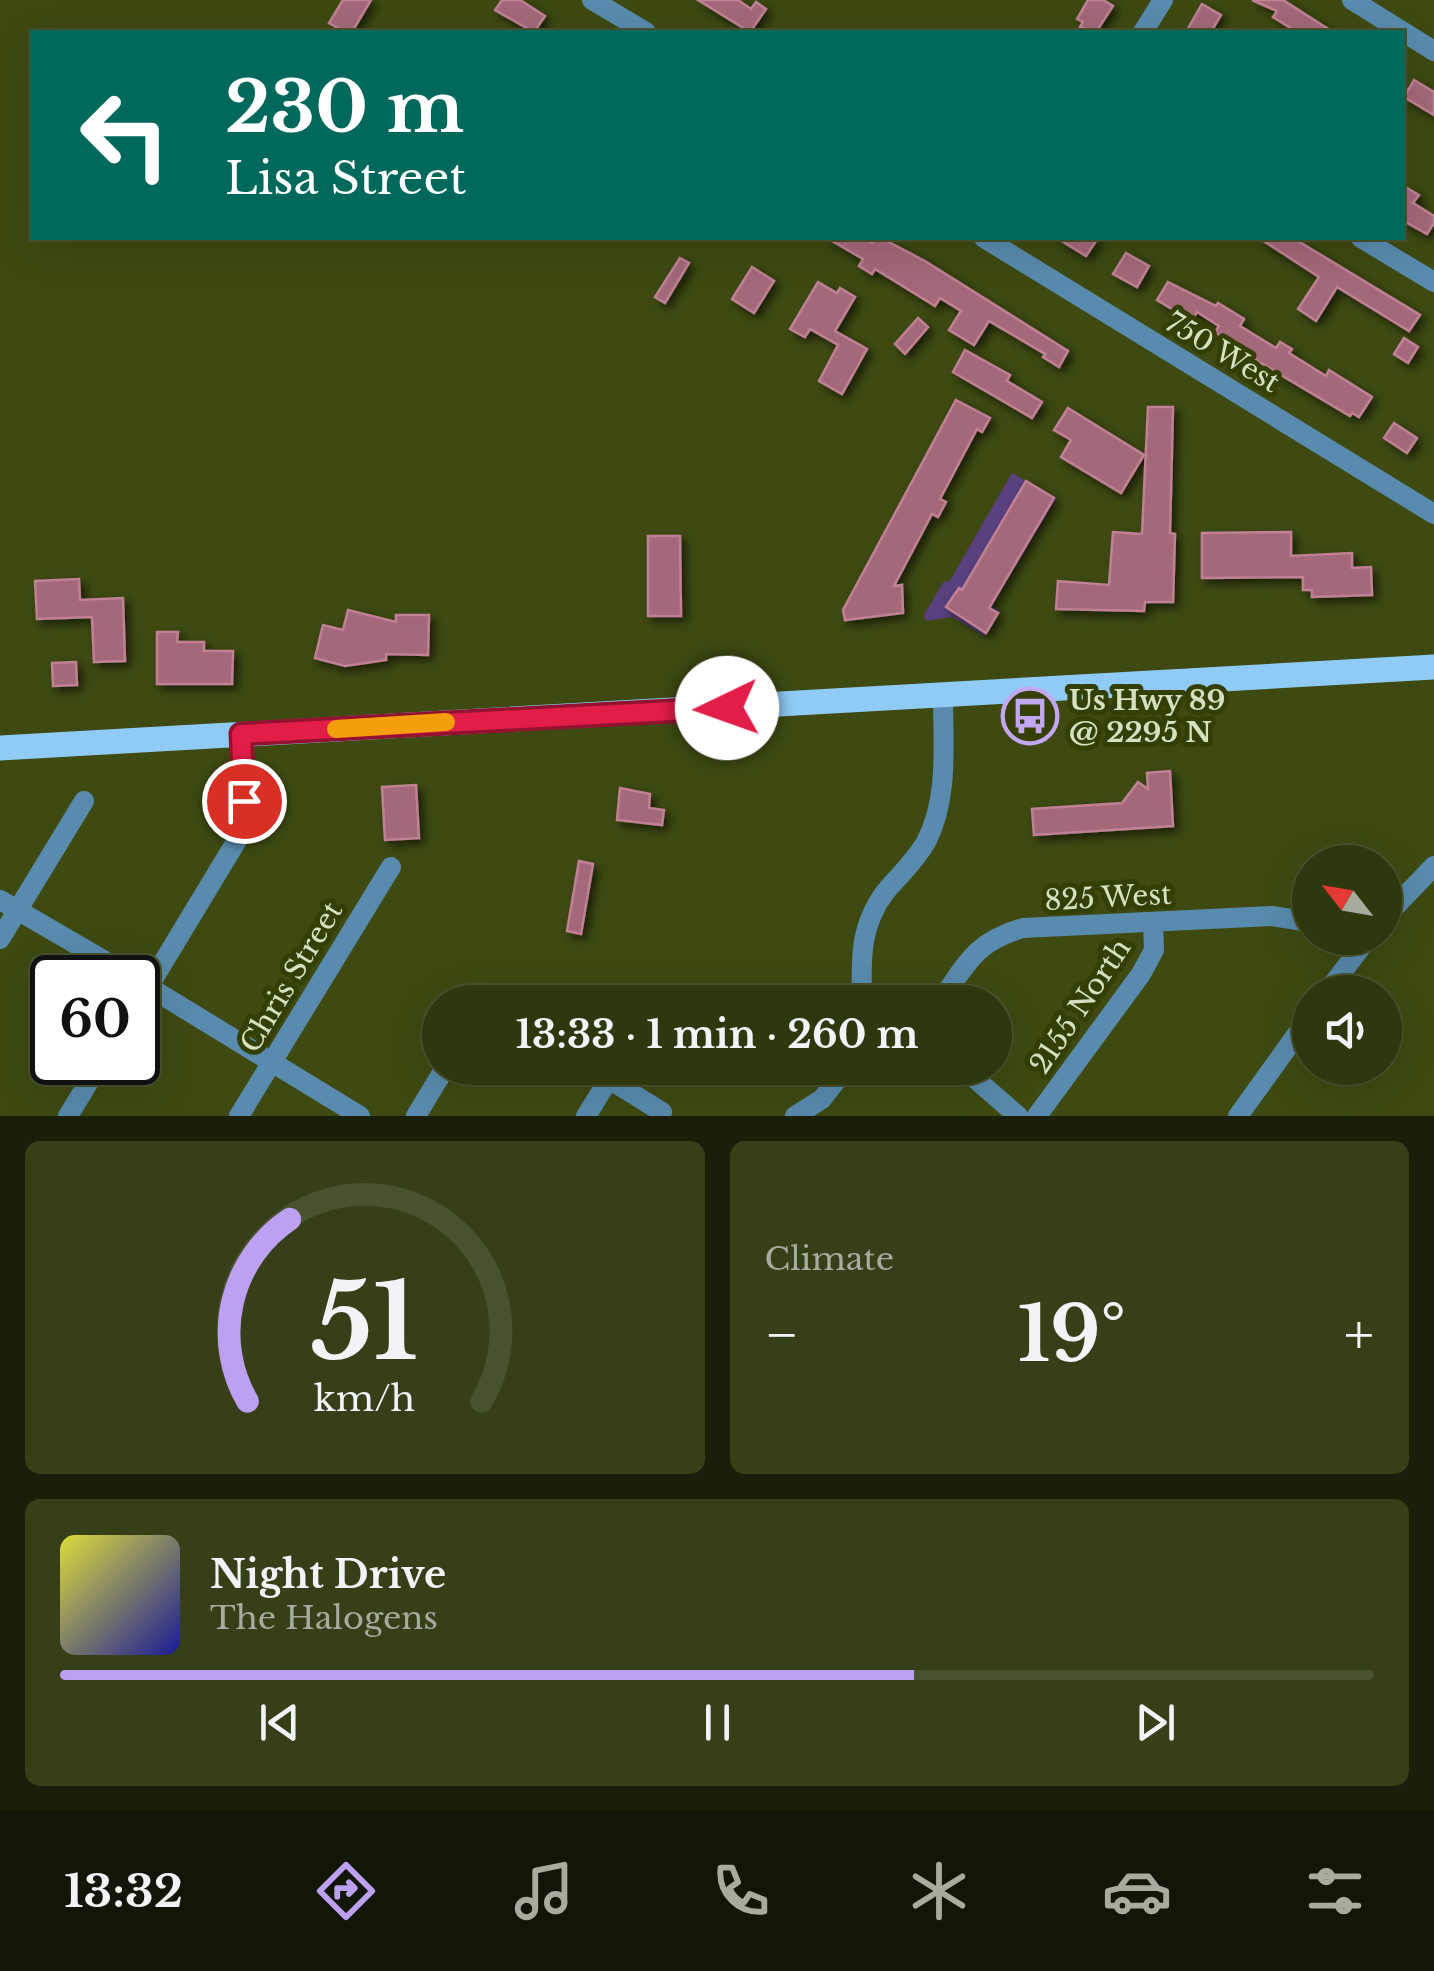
<!DOCTYPE html>
<html lang="en">
<head>
<meta charset="utf-8">
<style>
  body { margin:0; font-family:"Libre Baskerville",serif; background:#363f17; color:#f1f3f6; height:100vh; display:flex; flex-direction:column; font-size:38px; white-space:nowrap }
  * { box-sizing:border-box; margin:0 }
  p { font-size:32px; color:#a7ac9e }
  .icon { flex:none; width:55px; height:55px; fill:none; stroke:currentColor; stroke-width:2; stroke-linecap:round; stroke-linejoin:round }
  .map { position:relative; height:1116px; overflow:hidden }
  .side { display:flex; flex-direction:column; gap:25px; padding:25px; background:#191f08; flex:1 }
  .side>* { flex:none }
  .hud { position:absolute; left:30px; top:30px; width:1375px; height:210px; border-radius:0px; box-shadow:0 10px 40px #0002,0 0 0 2px #49522e; background:#00695c; color:#fff; overflow:hidden }
  .needle { width:65px; rotate:301deg }
  .buttons { position:absolute; left:1292px; top:845px; display:grid; gap:20px }
  .buttons a { display:grid; place-items:center; width:110px; height:110px; border-radius:50%; background:#2e380e; box-shadow:0 10px 40px #0002,0 0 0 2px #49522e; font-size:50px }
  .speed { position:absolute; left:30px; top:955px; display:flex; gap:20px; font-size:50px; font-weight:700; text-align:center }
  .speed>* { display:grid; place-content:center; width:130px; height:130px; border-radius:50%; background:#2e380e; box-shadow:0 10px 40px #0002,0 0 0 2px #49522e; line-height:1 }
  .speed .limit { border:5px solid #111; border-radius:15px; background:#fff; color:#111 }
  .pin { position:absolute; display:grid; place-items:center; width:85px; height:85px; color:#fff; margin:-42px; border:5px solid #fff; border-radius:50%; box-shadow:0 2px 10px #0007 }
  .me { position:absolute; width:110px; margin:-55px; rotate:267deg; stroke-linejoin:round; filter:drop-shadow(0 0 8px #0008) }
  .turn { display:flex; align-items:center; gap:35px; height:210px; padding:0 30px; font-size:45px }
  .turn .icon { width:130px; height:130px; stroke-width:2.5 }
  .turn b { display:block; font-size:70px; line-height:85px }
  .big { font-size:75px; font-weight:700; line-height:1.1 }
  .side .tile { flex:1; display:flex; flex-direction:column; justify-content:center; gap:15px; min-width:0; padding:0 35px; border-radius:15px; background:#363f17 }
  .side .dial { align-items:center; gap:0 }
  .dial svg { height:260px; overflow:visible; fill:none; stroke:#49522e; stroke-width:7; stroke-linecap:round; text-anchor:middle }
  .dial text { fill:#f1f3f6; stroke:none }
  .song { display:flex; align-items:center; gap:30px }
  .cover { width:120px; height:120px; border-radius:15px; background:linear-gradient(135deg,hsl(60 70% 55%),hsl(240 70% 35%)) }
  .played { height:10px; border-radius:5px; background:linear-gradient(90deg,#bca0f2 65%,#49522e 65%) }
  .keys { display:flex; justify-content:space-around; direction:ltr }
  .heat { display:flex; justify-content:space-between; align-items:center; font-size:55px; direction:ltr }
  .side .tiles { flex:1; display:grid; gap:25px; grid-template-columns:1fr 1fr }
  .tile:last-child { grid-column:span 2 }
  .trip { position:absolute; left:422px; top:985px; width:590px; height:100px; border-radius:50px; background:#2e380e; box-shadow:0 10px 40px #0002,0 0 0 2px #49522e; font-weight:700; line-height:100px; text-align:center }
  .dock { display:flex; height:160px; justify-content:space-around; align-items:center; background:#121606; color:#a7ac9e }
  .dock .icon { width:70px; height:70px }
  .dock .selected { color:#bca0f2 }
  .dock b { font-size:45px; color:#f1f3f6 }
  .map>svg:first-child { display:block }
  .green { fill:#59407e }
  .building { fill:#a36779; stroke:#bf8193; stroke-width:2.5; filter:url(#shadow) }
  .lines { fill:none; stroke-linecap:round; stroke-linejoin:round }
  .minor { stroke:#598bae; stroke-width:20 }
  .major { stroke:#90cbf5; stroke-width:25 }
  .route-casing { stroke:#92132f; stroke-width:25 }
  .route { stroke:#e11d48; stroke-width:18 }
  .slow { stroke:#f59e0b; stroke-width:18 }
  .labels { text-anchor:middle; stroke-width:10; stroke-linejoin:round; paint-order:stroke }
  .street-label { font-size:28px; fill:#d7e0c3; stroke:#343f03 }
  .poi-label { font-size:28px; font-weight:bold; fill:#d7e0c3; stroke:#343f03; text-anchor:start }
</style>
</head>
<body>
<div class="map">
<svg width="1434" height="1116" viewBox="0 0 1434 1116">
  <defs>
    <filter id="shadow"><feDropShadow dx="4.5" dy="4.5" stdDeviation="5" flood-color="#0009"/></filter>
  </defs>
  <rect width="100%" height="100%" fill="#3e4a12"/>
  <polygon class="green" points="1012,473 1056,499 992,606 1000,611 985,636 952,617 926,621 924,615 944,581 949,582"/>
  <g class="building">
    <polygon points="343,0 371,0 352,32 345,32 329,23"/>
    <polygon points="502,0 520,0 545,16 534,32 495,10"/>
    <polygon points="698,0 738,0 751,9 756,2 766,9 750,32"/>
    <polygon points="1088,0 1103,0 1113,6 1096,32 1080,27 1083,22 1077,19"/>
    <polygon points="1252,0 1283,0 1333,32 1297,32 1273,17 1277,11"/>
    <polygon points="1202,4 1221,15 1211,32 1186,32"/>
    <polygon points="1414,80 1434,92 1434,115 1404,97"/>
    <polygon points="1407,188 1419,195 1413,203 1434,216 1434,223 1427,234 1402,220 1402,195"/>
    <polygon points="827,238 863,238 872,243 876,238 881,238 925,261 1068,351 1059,367 1043,357 1045,354 989,321 974,345 949,330 961,311 940,298 935,306 875,269 872,274 859,266 863,259"/>
    <polygon points="1057,238 1098,238 1086,256"/>
    <polygon points="1259,238 1293,238 1420,315 1409,331 1337,287 1316,321 1298,309 1319,277"/>
    <polygon points="1126,253 1149,266 1137,287 1113,274"/>
    <polygon points="680,258 689,263 665,303 655,297"/>
    <polygon points="752,267 774,281 754,313 732,299"/>
    <polygon points="818,282 837,293 840,288 855,297 835,331 867,349 842,394 819,381 838,345 810,329 805,337 790,329"/>
    <polygon points="1168,282 1216,306 1218,303 1244,319 1240,326 1276,348 1280,342 1292,349 1289,353 1326,376 1329,370 1372,397 1359,417 1352,413 1350,416 1244,353 1215,332 1219,326 1197,312 1192,321 1157,300"/>
    <polygon points="918,318 928,327 905,354 895,344"/>
    <polygon points="1404,338 1418,347 1408,363 1394,354"/>
    <polygon points="965,350 1010,375 1007,381 1042,402 1032,418 953,372"/>
    <polygon points="956,400 990,418 982,432 977,429 940,499 946,502 938,517 932,514 894,586 902,585 903,613 845,620 843,610"/>
    <polygon points="1148,407 1173,407 1170,533 1175,534 1173,602 1145,602 1144,611 1056,609 1058,581 1109,585 1113,532 1142,534"/>
    <polygon points="1068,408 1144,455 1121,493 1061,457 1071,440 1054,430"/>
    <polygon points="1394,423 1417,438 1407,453 1384,438"/>
    <polygon points="1026,481 1054,498 989,608 998,613 986,633 946,607 959,588 962,590"/>
    <polygon points="1291,532 1291,556 1352,553 1352,568 1371,567 1372,595 1312,597 1312,590 1303,590 1303,577 1202,578 1202,533"/>
    <polygon points="648,536 680,536 681,616 648,616"/>
    <polygon points="79,579 80,600 123,598 125,661 94,662 92,617 37,619 35,581"/>
    <polygon points="348,610 396,622 396,615 429,615 428,655 386,654 386,660 345,666 315,658 323,625 343,630"/>
    <polygon points="157,632 178,632 177,642 204,642 204,651 233,651 232,684 157,684"/>
    <polygon points="76,662 77,685 53,686 52,663"/>
    <polygon points="1170,771 1173,826 1034,835 1032,809 1122,803 1138,782 1148,789 1147,773"/>
    <polygon points="416,785 419,838 385,840 382,787"/>
    <polygon points="620,788 650,794 649,808 664,810 662,825 617,820"/>
    <polygon points="579,861 593,864 581,934 567,931"/>
  </g>
  <g class="lines">
    <g class="minor">
      <polyline points="592,0 646,32"/>
      <polyline points="1352,0 1434,51"/>
      <polyline points="1143,32 1163,0"/>
      <polyline points="984,238 1434,514"/>
      <polyline points="1361,238 1434,282"/>
      <polyline points="0,900 134,978"/>
      <polyline points="1385,917 1434,866"/>
      <polyline points="1336,938 1357,952"/>
      <polyline points="0,939 84,801"/>
      <polyline points="139,981 360,1116"/>
      <polyline points="1327,992 1368,938"/>
      <path d="M862,1002C861,961 859,926 886,891C900,875 915,861 926,842C949,798 943,744 943,696"/>
      <path d="M940,1002C967,963 975,942 1023,928L1272,916L1310,922"/>
      <polyline points="138,1004 245,827 241,734"/>
      <polyline points="591,1068 662,1112"/>
      <polyline points="963,1068 1018,1116"/>
      <polyline points="68,1116 101,1062"/>
      <polyline points="239,1116 391,867"/>
      <polyline points="416,1116 445,1068"/>
      <polyline points="586,1116 609,1079"/>
      <polyline points="795,1116 822,1099 846,1068"/>
      <polyline points="1037,1116 1141,974 1154,950 1153,922"/>
      <polyline points="1238,1116 1310,1016"/>
    </g>
    <polyline class="major" points="0,748 1434,667"/>
  </g>
  <g class="lines">
    <g class="route-casing">
      <polyline id="route" points="244,801 241,734 727,708"/>
    </g>
    <use href="#route" class="route"/>
    <polyline class="slow" points="336,729 446,722"/>
  </g>
  <defs>
    <g id="bus-ring" transform="scale(2.875)"><circle r="9.5" fill="#343f03" stroke="#c2a7f2" stroke-width="1.5"/><path d="M-5-6H5V4H4V6H2V4H-2V6H-4V4H-5ZM-3.5-4V0h7V-4ZM-3.5 1.2v1.5H-2V1.2ZM2 1.2v1.5H3.5V1.2Z" fill="#c2a7f2"/></g>
  </defs>
  <g fill-rule="evenodd">
    <use href="#bus-ring" x="1030" y="716"/>
  </g>
  <g class="labels">
    <g class="street-label">
      <text transform="translate(1223 352) rotate(31)" y="10">750 West</text>
      <text transform="translate(1108 897) rotate(-3)" y="10">825 West</text>
      <text transform="translate(291 977) rotate(-59)" y="10">Chris Street</text>
      <text transform="translate(1080 1006) rotate(-56)" y="10">2155 North</text>
    </g>
    <g class="poi-label">
      <text x="1069" y="710">Us Hwy 89<tspan x="1069" dy="32">@ 2295 N</tspan></text>
    </g>
  </g>
</svg>
<div class="buttons">
<a><svg class="needle" viewBox="-14 -14 28 28"><path d="M0-13l5 13h-10z" fill="#e53935"/><path d="M0 13l5-13h-10z" fill="#a7ac9e"/></svg></a>
<a><svg class="icon" aria-label="sound" viewBox="0 0 24 24"><path d="M4 9h4l5-4v14l-5-4H4zM17 9q2 3 0 6"/></svg></a>
</div>
<div class="speed"><div class="limit">60</div></div>
<div class="pin" style="left:244px;top:801px;background:#d93025"><svg class="icon" aria-label="arrive" viewBox="0 0 24 24"><path d="M6 21V4h12l-3 4 3 4H6"/></svg></div>
<svg class="me" style="left:727px;top:708px" viewBox="-20 -20 40 40"><circle r="19" fill="#fff"/><path d="M0-13L10 11 0 6-10 11z" fill="#e11d48"/></svg>
<div class="trip">13:33 · 1 min · 260 m</div>
<div class="hud">
<div class="turn"><svg class="icon" aria-label="left" viewBox="0 0 24 24"><path d="M17 20v-9H6M10 6l-5 5 5 5"/></svg><div><b>230 m</b>Lisa Street</div></div>
</div>
</div>
<section class="side">
<div class="tiles">
<div class="tile dial"><svg viewBox="0 0 100 80">
<path d="M14 69A42 42 0 1 1 86 69"/>
<path d="M14 69A42 42 0 0 1 27 13" stroke="#bca0f2"/>
<text x="50" y="56" font-size="32" font-weight="700">51</text>
<text x="50" y="72" font-size="11">km/h</text>
</svg></div>
<div class="tile"><p>Climate</p>
<div class="heat"><a>−</a><b class="big">19°</b><a>+</a></div>
</div>
<div class="tile">
<div class="song"><i class="cover"></i><div><b>Night Drive</b><p>The Halogens</p></div></div>
<div class="played"></div>
<div class="keys"><svg class="icon" aria-label="previous" viewBox="0 0 24 24"><path d="M18 5L8 12l10 7zM5 5v14"/></svg><svg class="icon" aria-label="pause" viewBox="0 0 24 24"><path d="M8 5v14M16 5v14"/></svg><svg class="icon" aria-label="next" viewBox="0 0 24 24"><path d="M6 5l10 7-10 7zM19 5v14"/></svg></div>
</div>
</div>
</section>
<nav class="dock">
<b>13:32</b>
<svg class="icon selected" aria-label="directions" viewBox="0 0 24 24"><path d="M12 3l9 9-9 9-9-9zM9 14v-3h6M13 9l2 2-2 2"/></svg>
<svg class="icon" aria-label="music" viewBox="0 0 24 24"><path d="M9 18V5l10-2v13"/><circle cx="6" cy="18" r="3"/><circle cx="16" cy="16" r="3"/></svg>
<svg class="icon" aria-label="phone" viewBox="0 0 24 24"><path d="M5 4h4l2 5-3 2q2 4 5 5l2-3 5 2v4C11 20 4 13 5 4z"/></svg>
<svg class="icon" aria-label="climate" viewBox="0 0 24 24"><path d="M12 3v18M4 7l16 10M4 17L20 7"/></svg>
<svg class="icon" aria-label="car" viewBox="0 0 24 24"><path d="M5 17H2v-5l4-1 3-4h7l3 4 3 1v5h-3M9 17h6M6 11h13"/><circle cx="7" cy="17" r="2"/><circle cx="17" cy="17" r="2"/></svg>
<svg class="icon" aria-label="filters" viewBox="0 0 24 24"><path d="M4 7h16M4 17h16"/><circle cx="9" cy="7" r="2"/><circle cx="15" cy="17" r="2"/></svg>
</nav>
</body>
</html>
